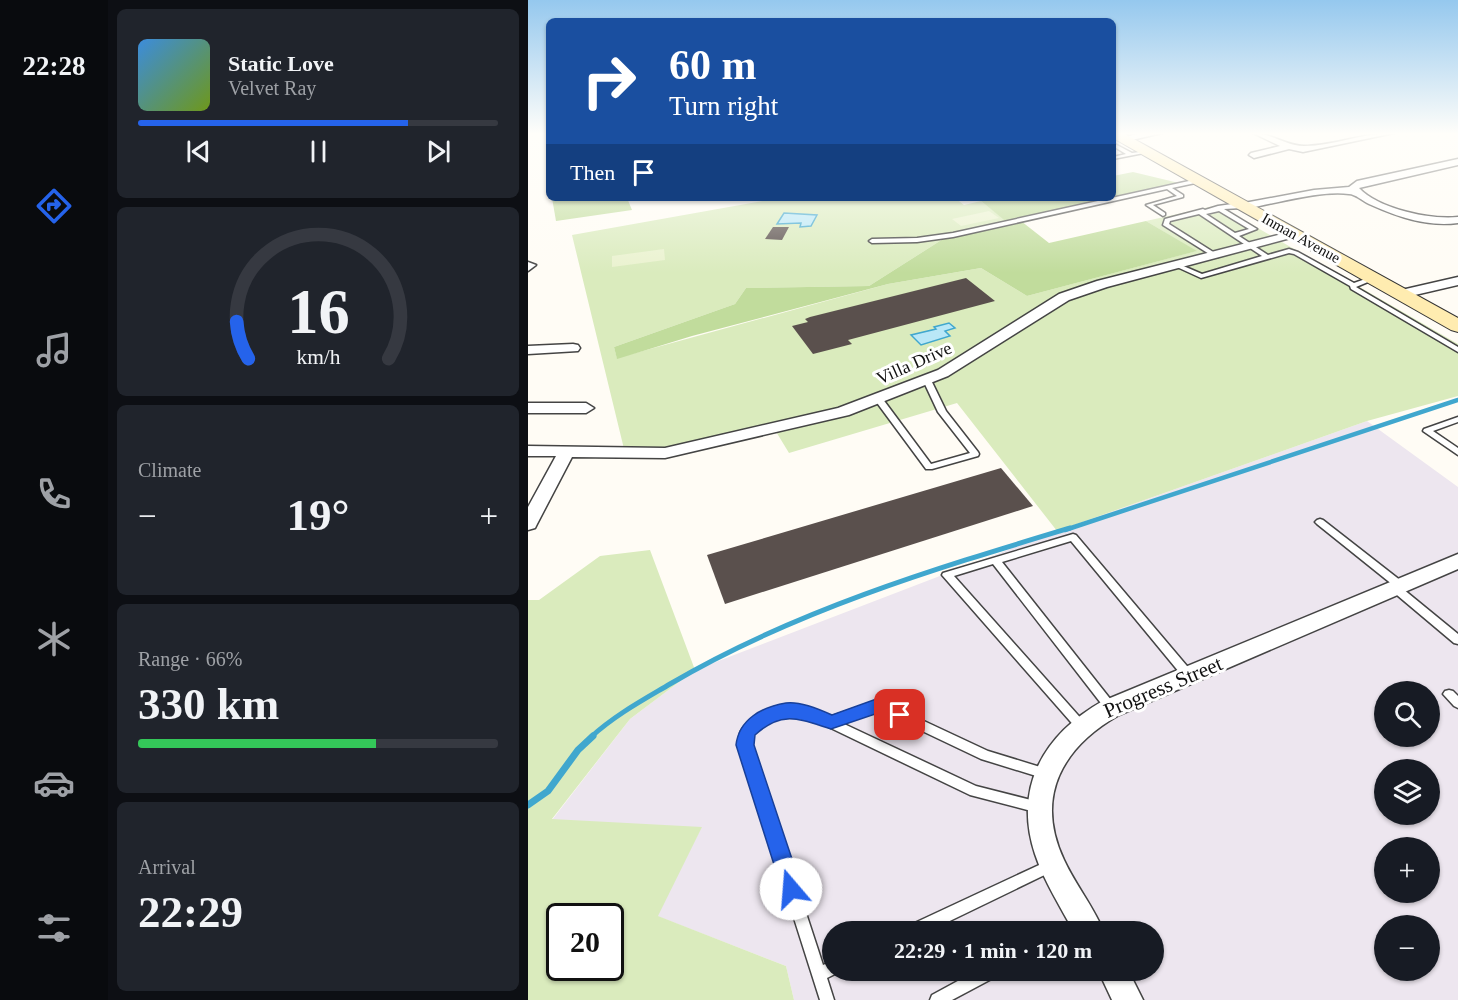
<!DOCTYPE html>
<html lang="en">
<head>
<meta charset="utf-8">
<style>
  body { margin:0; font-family:Georgia,serif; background:#20242c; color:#f1f3f6; height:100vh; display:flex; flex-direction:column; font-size:22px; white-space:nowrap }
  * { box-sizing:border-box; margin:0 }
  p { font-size:20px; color:#9ea1a6 }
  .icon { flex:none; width:33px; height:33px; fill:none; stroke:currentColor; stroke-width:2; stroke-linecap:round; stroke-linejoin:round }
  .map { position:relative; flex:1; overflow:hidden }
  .drawer { display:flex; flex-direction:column; gap:9px; padding:9px; background:#0d0f14; width:420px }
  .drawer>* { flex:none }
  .hud { position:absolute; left:18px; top:18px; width:570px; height:183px; border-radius:9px; box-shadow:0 2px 4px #0004; background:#1a4fa0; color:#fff; overflow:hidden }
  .controls { position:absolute; left:846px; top:681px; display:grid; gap:12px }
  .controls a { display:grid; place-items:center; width:66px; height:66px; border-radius:50%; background:#171b24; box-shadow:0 2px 4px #0004; font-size:30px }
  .speed { position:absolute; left:18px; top:903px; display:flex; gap:12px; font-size:30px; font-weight:700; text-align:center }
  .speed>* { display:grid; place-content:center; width:78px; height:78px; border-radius:50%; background:#171b24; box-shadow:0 2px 4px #0004; line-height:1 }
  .speed .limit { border:3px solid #111; border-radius:9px; background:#fff; color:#111 }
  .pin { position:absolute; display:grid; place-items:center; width:51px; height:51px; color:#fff; margin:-26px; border-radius:12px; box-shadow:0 3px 9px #0006 }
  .me { position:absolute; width:66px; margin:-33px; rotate:342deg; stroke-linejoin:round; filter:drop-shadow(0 0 4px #0008) }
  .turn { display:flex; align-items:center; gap:21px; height:126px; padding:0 24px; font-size:27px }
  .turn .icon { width:78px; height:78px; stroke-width:2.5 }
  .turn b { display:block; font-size:42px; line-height:51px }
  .then { display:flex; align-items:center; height:57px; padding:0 24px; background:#0003; gap:12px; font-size:22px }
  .big { font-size:45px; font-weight:700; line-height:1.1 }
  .drawer .card { flex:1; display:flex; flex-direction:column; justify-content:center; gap:9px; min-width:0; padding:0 21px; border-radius:9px; background:#20242c }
  .drawer .dial { align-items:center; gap:0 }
  .dial svg { height:156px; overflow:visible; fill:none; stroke:#363941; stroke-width:7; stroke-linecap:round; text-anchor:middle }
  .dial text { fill:#f1f3f6; stroke:none }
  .song { display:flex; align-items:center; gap:18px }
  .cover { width:72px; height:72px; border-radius:9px; background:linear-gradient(135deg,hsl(210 70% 55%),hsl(80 70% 35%)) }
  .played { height:6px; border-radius:3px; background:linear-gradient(90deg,#2563eb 75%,#363941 75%) }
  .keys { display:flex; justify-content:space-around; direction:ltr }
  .heat { display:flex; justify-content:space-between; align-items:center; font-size:33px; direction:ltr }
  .charge { height:9px; border-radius:4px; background:linear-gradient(90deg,#34c759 66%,#363941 0) }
  .trip { position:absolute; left:294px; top:921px; width:342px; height:60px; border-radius:30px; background:#171b24; box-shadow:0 2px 4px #0004; font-weight:700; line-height:60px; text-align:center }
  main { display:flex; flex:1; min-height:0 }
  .tabs { display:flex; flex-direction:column; width:108px; justify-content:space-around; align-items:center; background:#090b0e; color:#9ea1a6 }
  .tabs .icon { width:42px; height:42px }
  .tabs .selected { color:#2563eb }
  .tabs b { font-size:27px; color:#f1f3f6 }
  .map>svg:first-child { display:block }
  .industrial { fill:#ede6ef; fill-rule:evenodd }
  .green { fill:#daebbd; fill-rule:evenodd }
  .forest { fill:#c1dc9c }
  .pitch { fill:#eaf2cf }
  .water { fill:#b9e7f7; stroke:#40a7ce; stroke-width:1.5 }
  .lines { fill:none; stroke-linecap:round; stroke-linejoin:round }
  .stream-far2 { stroke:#40a7ce; stroke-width:4.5 }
  .stream-far1 { stroke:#40a7ce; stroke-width:5 }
  .stream { stroke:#40a7ce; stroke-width:7 }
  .building { fill:#5a504d }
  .service-casing { stroke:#444; stroke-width:3 }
  .minor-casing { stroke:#444; stroke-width:3 }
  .secondary-casing { stroke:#333; stroke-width:2 }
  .service { fill:#fff; fill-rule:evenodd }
  .minor { fill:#fff; fill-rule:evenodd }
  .secondary { fill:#ffecb0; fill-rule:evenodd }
  .route { fill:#2563eb; stroke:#184099; stroke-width:1.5 }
  .labels { text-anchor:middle; stroke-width:6; stroke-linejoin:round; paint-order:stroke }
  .far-street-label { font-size:15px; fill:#111; stroke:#fff }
  .street-label { font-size:18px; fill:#111; stroke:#fff }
  .near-street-label { font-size:21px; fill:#111; stroke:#fff }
</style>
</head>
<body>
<main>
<nav class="tabs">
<b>22:28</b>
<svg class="icon selected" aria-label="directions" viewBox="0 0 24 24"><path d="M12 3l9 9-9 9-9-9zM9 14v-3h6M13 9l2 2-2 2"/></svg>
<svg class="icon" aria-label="music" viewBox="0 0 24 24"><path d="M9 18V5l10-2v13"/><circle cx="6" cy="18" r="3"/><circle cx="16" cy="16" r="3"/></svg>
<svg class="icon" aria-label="phone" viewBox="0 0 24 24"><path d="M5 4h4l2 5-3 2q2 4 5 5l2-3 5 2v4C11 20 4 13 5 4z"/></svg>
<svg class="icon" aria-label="climate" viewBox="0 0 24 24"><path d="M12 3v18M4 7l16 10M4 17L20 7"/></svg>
<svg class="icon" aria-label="car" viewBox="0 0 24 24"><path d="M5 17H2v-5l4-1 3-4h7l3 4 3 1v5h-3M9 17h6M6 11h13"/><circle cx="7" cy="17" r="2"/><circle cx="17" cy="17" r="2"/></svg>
<svg class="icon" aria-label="filters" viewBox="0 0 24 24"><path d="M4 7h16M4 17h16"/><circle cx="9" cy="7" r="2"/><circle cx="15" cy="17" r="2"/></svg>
</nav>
<section class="drawer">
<div class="card">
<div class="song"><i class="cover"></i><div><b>Static Love</b><p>Velvet Ray</p></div></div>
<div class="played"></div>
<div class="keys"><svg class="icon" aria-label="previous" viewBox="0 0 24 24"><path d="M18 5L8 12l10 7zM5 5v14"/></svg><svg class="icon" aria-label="pause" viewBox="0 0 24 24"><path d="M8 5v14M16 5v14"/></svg><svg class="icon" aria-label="next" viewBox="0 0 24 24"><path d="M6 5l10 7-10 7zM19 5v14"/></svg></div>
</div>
<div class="card dial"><svg viewBox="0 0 100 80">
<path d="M14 69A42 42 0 1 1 86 69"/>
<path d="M14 69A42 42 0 0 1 8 50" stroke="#2563eb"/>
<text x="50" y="56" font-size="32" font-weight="700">16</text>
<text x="50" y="72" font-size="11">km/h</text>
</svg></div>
<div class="card"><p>Climate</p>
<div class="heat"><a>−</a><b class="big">19°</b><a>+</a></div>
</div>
<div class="card"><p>Range · 66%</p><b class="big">330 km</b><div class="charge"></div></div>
<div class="card"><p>Arrival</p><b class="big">22:29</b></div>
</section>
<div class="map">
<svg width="930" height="1000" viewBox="0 0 930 1000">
  <rect width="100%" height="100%" fill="#fffcf5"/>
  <path class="industrial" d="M839,421L930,487V1000H266L258,966L129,916L173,828L24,820L102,719L167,670L529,531ZM856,692H902V736H856ZM856,770H902V814H856ZM856,848H902V892H856ZM856,926H902V970H856ZM304,932H626V970H304Z"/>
  <g class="green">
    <polygon points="252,198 427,198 436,205 453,201 482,224 415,239 341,286 218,288 207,304 86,347 89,358 360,284 453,268 499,296 668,251 618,221 690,205 930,344 930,396 839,421 529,531 429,403 261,453 247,430 170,450 97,453 44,235"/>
    <path d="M122,550L167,670L102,719L24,819L174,827L130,916L258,966L266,1000H0V600H11L72,556ZM32,916H82V968H32Z"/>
  </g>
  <g class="forest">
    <polygon points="605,172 655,184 493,221 521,243 618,221 669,251 499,296 453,268 360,284 164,336 89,359 86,347 207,304 218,288 341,286 415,239 481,224 453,201 470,198 585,198 585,176"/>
    <polygon points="24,198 99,198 104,210 28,221"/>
  </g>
  <g class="pitch">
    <polygon points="461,211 471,218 433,226 424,219"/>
    <polygon points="136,249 137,260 84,267 84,256"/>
  </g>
  <g class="water">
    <polygon points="256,213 289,215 283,226 272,227 273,223 249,224"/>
    <polygon points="421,323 427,328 417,331 422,336 393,345 383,335 408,329 406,327"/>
  </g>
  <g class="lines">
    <polyline class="stream-far2" points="537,530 930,400"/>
    <path class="stream-far1" d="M63,737C87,715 115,700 142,684C266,611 406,569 542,528"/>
    <polyline class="stream" points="0,805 20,791 50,750 65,736"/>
  </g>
  <g class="building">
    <polygon points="245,227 261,227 254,240 237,239"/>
    <polygon points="438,278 467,301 320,340 324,344 285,354 264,326 280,322 277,319 282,317"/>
    <polygon points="473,468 505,506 197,604 179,555"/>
  </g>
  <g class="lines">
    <g class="service-casing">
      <g id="service">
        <polygon points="585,143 604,153 619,151 621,152 585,159 585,157 598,154 585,146"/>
        <polygon points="670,179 672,180 672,182 644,188 655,195 655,197 625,205 637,213 637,215 635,216 618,205 649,196 639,189 425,237 389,242 344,243 341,241 344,239 389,238 425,233"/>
        <path d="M704,204H714L717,206L714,208L696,209L729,229L711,236L740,255L761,249L770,252L826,283L843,277H847V279L828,287L930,347V352L823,289L822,286L766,254L761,253L673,278L649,267V265H653L674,274L734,256L671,214L642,221L641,224L690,255V257H686L635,225L637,219L675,209L677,210L690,206ZM691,211L721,229L707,233L678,214Z"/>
        <polygon points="396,378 402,378 418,411 450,452 451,454 450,456 404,469 398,469 347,400 348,398 354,398 403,464 442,453 410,412 395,380"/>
        <polygon points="930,417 930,422 905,431 930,448 930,455 895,431 896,429"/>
        <polygon points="792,519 795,520 877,584 878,586 875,589 930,634 930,644 926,643 863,590 862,588 865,585 789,524 787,522 789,520"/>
        <polygon points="545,534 548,535 664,672 666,675 664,678 660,679 656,678 543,541 474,562 587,705 589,708 587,711 583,713 579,711 465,564 426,576 557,723 559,726 557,729 553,731 549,729 414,575 415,573"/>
        <polygon points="921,690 925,691 930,696 930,708 926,706 915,694 917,691"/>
        <path d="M351,700L460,751L522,770L524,774L522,778L518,779L453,759L350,710L314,723L448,786L515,803L517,807L515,811L511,813L442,795L284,719C260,714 242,718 224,734L223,745L295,965L304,961V970H310L309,973L299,978L306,1000H292L211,745C211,741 211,735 213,731C215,726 222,722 227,719C251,703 277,705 302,717Z"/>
        <polygon points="524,859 529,861 531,865 529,869 399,932 376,932 378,927"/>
        <polygon points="450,970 473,970 471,975 424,1000 402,1000 404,995"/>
      </g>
    </g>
    <g class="minor-casing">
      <g id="minor">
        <polygon points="613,133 634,133 595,142 590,139"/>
        <path d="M725,133C743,133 758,146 776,146C805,146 834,133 866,133L775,152L761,149L726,158L721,155L723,153L752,146Z"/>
        <path d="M930,159V165L831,188C851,209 902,220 930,217V223C898,227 870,217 841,204C835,201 827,194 821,194C792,190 746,204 716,209L711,206L716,203L786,190L821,187L829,181Z"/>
        <polygon points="766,231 770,232 770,236 579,287 541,300 420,376 321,415 137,458 44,457 9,524 7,528 0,530 0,507 28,456 0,456 0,446 137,448 310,408 410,370 531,294 569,281"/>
        <polygon points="0,262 8,265 0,271"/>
        <polygon points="930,277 930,285 874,298 867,294 869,291"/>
        <polygon points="45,344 50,345 52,348 50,351 0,354 0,346"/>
        <polygon points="0,403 58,403 66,408 58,413 0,413"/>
        <path d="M930,554V569L591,715C535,747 506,796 536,860C547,884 565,906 576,932H546C532,906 516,881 507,854C485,787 516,734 575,701Z"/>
        <polygon points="570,970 600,970 615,1000 584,1000"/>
      </g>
    </g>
    <g class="secondary-casing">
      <polygon id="secondary" points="585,133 595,133 930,318 930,332 923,330 585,138"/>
    </g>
    <use href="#service" class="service"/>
    <use href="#minor" class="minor"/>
    <use href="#secondary" class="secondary"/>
  </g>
  <linearGradient id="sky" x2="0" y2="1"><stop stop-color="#95c8ee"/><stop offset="0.49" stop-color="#fffefa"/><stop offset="1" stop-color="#fffefa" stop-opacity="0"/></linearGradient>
  <rect width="930" height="273" fill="url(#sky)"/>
  <path class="route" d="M351,698L378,710L381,715L378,720L372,722L350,713L303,729C271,719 254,710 227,735L226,745L274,889L271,896L263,899L256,896L208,745C211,719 234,707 258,703C272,701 291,709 304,715Z"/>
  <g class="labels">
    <g class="far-street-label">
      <text transform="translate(773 238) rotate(29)" y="5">Inman Avenue</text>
    </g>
    <g class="street-label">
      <text transform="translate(386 363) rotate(-24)" y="6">Villa Drive</text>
    </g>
    <g class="near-street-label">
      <text transform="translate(635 687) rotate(-23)" y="7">Progress Street</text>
    </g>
  </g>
</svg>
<div class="controls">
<a><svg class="icon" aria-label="search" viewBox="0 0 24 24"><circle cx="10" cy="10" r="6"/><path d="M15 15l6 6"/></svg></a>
<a><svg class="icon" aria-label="layers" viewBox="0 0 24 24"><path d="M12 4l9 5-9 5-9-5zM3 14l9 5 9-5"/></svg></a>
<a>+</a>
<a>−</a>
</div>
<div class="speed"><div class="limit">20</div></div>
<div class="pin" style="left:372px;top:715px;background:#d93025"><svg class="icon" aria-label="arrive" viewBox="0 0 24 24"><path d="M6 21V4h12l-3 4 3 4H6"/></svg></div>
<svg class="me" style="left:263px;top:889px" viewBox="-20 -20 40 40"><circle r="19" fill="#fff"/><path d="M0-13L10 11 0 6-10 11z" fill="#2563eb"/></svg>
<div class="trip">22:29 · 1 min · 120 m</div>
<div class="hud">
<div class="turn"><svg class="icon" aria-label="right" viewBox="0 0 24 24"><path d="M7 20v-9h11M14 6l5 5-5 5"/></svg><div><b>60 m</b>Turn right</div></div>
<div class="then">Then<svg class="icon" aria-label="arrive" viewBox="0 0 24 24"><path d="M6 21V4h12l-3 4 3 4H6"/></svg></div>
</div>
</div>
</main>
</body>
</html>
